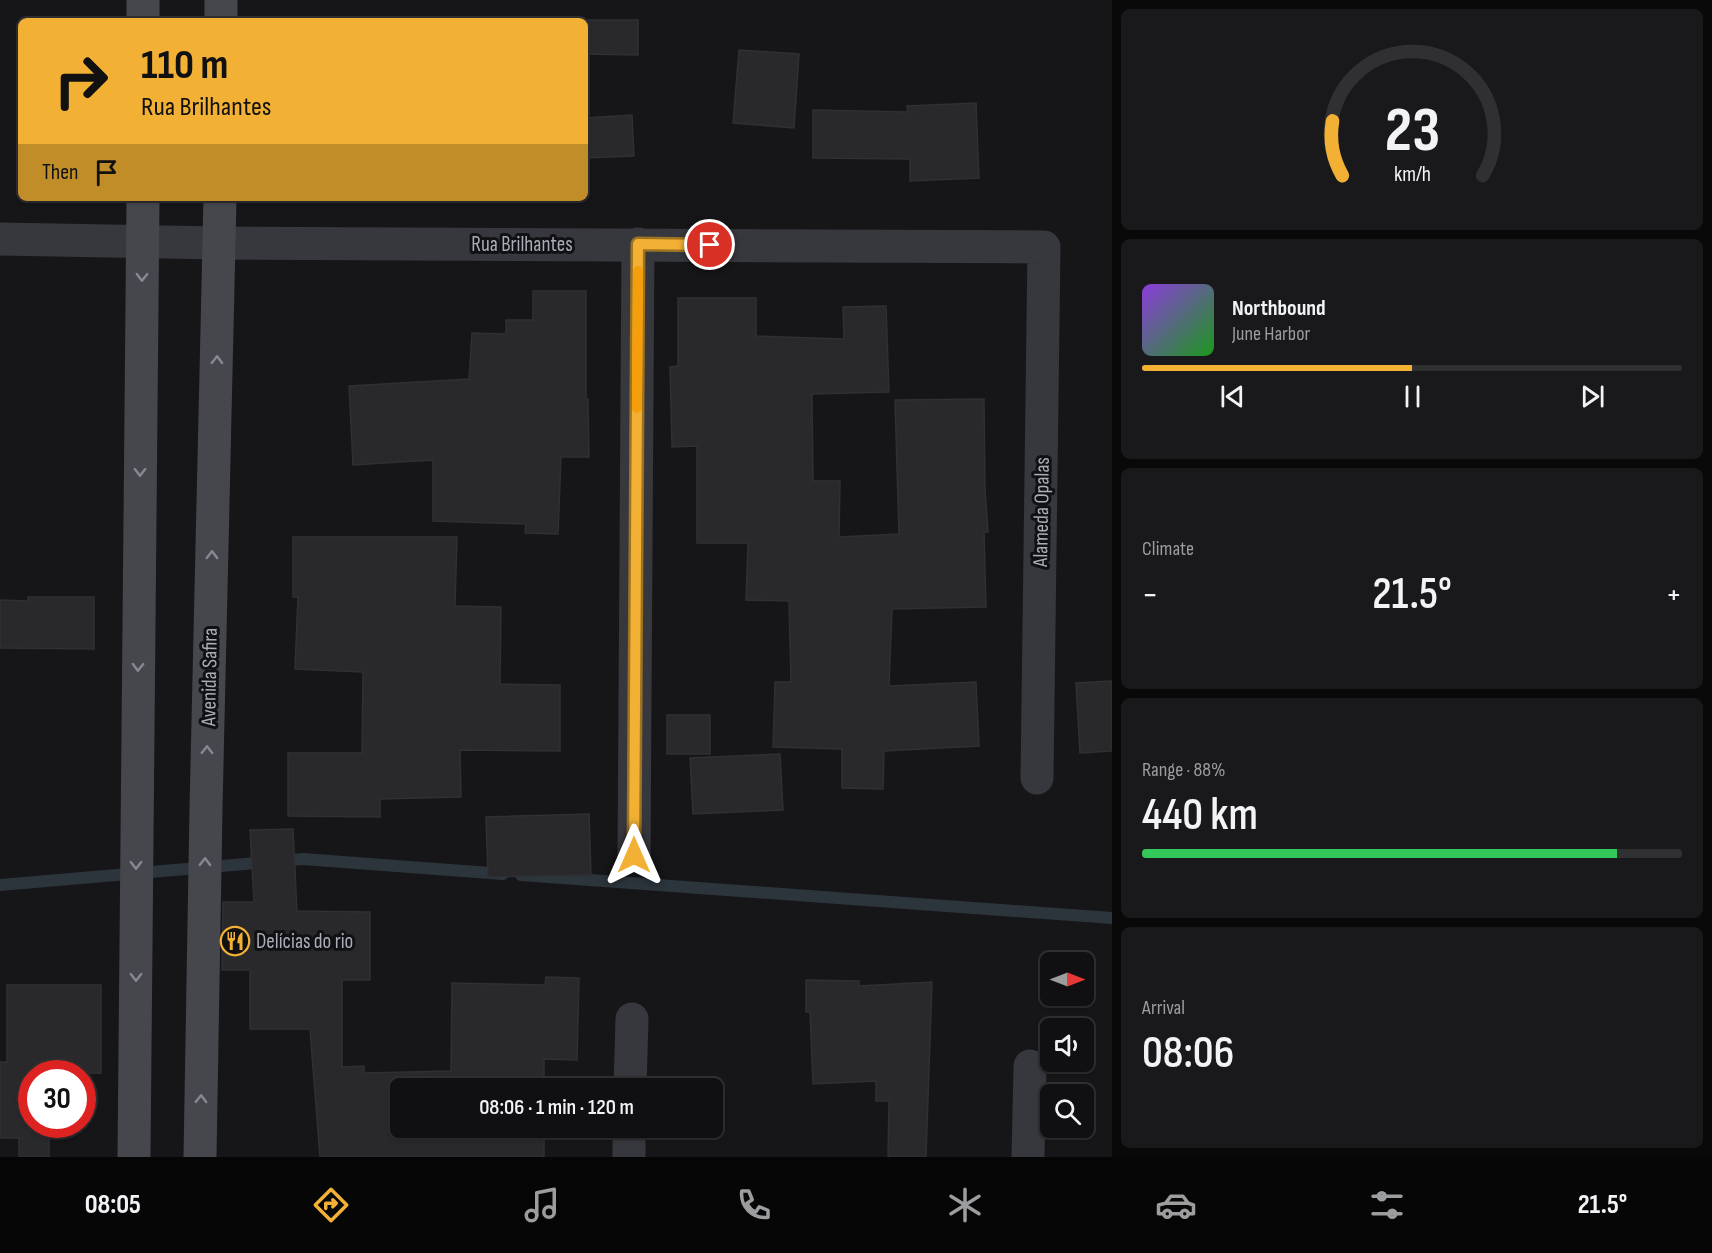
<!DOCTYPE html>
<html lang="en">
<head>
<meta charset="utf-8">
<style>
  body { margin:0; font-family:"Sofia Sans Condensed",sans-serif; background:#19191b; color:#f1f3f6; height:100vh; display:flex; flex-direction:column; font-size:22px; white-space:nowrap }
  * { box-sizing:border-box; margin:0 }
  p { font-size:20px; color:#9c9d9f }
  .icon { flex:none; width:33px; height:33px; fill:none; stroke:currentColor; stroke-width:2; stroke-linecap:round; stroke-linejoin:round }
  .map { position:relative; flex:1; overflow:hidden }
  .side { display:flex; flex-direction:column; gap:9px; padding:9px; background:#09090a; width:600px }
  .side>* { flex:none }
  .top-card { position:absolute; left:18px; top:18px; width:570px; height:183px; border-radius:9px; box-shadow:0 2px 4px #0004,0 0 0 2px #303032; background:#f2b134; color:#111; overflow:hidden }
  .needle { width:39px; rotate:90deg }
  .tools { position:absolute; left:1040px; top:952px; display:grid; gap:12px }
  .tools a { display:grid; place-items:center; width:54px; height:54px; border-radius:9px; background:#101012; box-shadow:0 2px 4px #0004,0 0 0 2px #303032; font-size:30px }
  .speed { position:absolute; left:18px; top:1060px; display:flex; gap:12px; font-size:30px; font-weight:700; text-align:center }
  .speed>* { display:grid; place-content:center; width:78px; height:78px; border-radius:50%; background:#101012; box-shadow:0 2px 4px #0004,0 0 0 2px #303032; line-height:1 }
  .speed .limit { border:9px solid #d22; background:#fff; color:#111 }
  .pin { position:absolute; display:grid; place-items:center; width:51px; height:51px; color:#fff; margin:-26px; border:3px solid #fff; border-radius:50%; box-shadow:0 2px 6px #0007 }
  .me { position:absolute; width:66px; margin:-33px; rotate:0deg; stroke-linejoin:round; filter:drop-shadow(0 0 4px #0008) }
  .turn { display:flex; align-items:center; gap:21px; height:126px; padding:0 24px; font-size:27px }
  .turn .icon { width:78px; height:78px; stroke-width:2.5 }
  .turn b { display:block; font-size:42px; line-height:51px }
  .then { display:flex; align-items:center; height:57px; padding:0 24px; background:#0003; gap:12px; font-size:22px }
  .big { font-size:45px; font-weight:600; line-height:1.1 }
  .side .card { flex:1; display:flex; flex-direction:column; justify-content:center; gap:9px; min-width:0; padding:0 21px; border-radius:9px; background:#19191b }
  .side .dial { align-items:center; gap:0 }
  .dial svg { height:156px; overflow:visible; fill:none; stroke:#303032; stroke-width:7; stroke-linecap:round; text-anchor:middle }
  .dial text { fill:#f1f3f6; stroke:none }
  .song { display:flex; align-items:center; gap:18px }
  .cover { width:72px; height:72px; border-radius:9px; background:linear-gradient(135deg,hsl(270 70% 55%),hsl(120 70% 35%)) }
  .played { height:6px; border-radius:3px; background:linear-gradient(90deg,#f2b134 50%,#303032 50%) }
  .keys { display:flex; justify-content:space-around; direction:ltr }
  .heat { display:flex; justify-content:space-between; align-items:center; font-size:33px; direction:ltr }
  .charge { height:9px; border-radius:4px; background:linear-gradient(90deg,#34c759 88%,#303032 0) }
  .trip { position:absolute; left:390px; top:1078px; width:333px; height:60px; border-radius:9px; background:#101012; box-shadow:0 2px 4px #0004,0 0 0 2px #303032; font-weight:600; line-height:60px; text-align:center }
  .dock { display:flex; height:96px; justify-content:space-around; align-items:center; background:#060607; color:#9c9d9f }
  .dock .icon { width:42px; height:42px }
  .dock .on { color:#f2b134 }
  .dock b { font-size:27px; color:#f1f3f6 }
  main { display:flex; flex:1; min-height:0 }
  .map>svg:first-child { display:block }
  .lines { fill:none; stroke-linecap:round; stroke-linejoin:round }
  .stream { stroke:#2c353c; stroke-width:12 }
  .building { fill:#29292c; stroke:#303034; stroke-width:1.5 }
  .street { stroke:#37383d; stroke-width:33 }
  .secondary { stroke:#45474d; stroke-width:33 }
  .oneway { stroke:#858993 }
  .route-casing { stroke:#9d7322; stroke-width:15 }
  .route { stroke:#f2b134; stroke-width:10 }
  .slow { stroke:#f59e0b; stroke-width:10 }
  .labels { text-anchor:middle; stroke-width:6; stroke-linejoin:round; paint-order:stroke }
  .street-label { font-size:21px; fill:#a8adb8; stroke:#111113 }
  .poi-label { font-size:21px; fill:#a8adb8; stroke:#111113; text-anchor:start }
</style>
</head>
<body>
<main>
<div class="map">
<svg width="1112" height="1157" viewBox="0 0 1112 1157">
  <rect width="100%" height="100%" fill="#161618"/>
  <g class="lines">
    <g class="stream">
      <polyline points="521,875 1112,918"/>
      <polyline points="0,885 303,859 503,874"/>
    </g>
  </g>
  <g class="building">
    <polygon points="585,20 638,20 638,55 585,54"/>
    <polygon points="739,50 799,54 794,128 733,123"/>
    <polygon points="976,103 979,178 910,181 910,159 813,158 813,110 908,112 907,106"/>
    <polygon points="632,115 634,156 585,158 585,118"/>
    <polygon points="533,291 586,291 586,399 588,399 589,457 561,457 558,534 525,533 526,524 433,521 433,460 353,465 349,386 469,379 472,333 506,334 506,320 533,320"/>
    <polygon points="678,298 756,298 756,336 844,339 843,307 886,306 889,392 812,394 813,481 840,481 839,537 899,534 895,400 984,399 985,489 988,532 984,532 986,607 892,609 889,686 976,682 979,746 884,751 883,789 842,788 842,749 773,747 775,682 791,682 789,601 746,600 748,543 697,543 697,446 672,447 670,367 678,366"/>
    <polygon points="293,537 457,537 455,606 501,607 500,684 560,685 560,751 460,750 461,797 380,799 380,817 288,816 288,753 362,753 363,672 295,669 298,597 293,597"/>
    <polygon points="28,597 94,597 94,649 0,648 0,600 28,601"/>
    <polygon points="1112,681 1112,751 1080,753 1076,683"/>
    <rect x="667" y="715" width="43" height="39"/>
    <polygon points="780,754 783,810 693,814 690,758"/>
    <polygon points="589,814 591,875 488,877 486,817"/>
    <polygon points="293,829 297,911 370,912 370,980 342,980 342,1067 364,1066 364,1073 451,1071 452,983 545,985 546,977 579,978 577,1060 544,1059 544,1089 400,1089 400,1128 544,1128 544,1157 320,1157 310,1029 250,1029 250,970 222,970 223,902 254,902 250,830"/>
    <polygon points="806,980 859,981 859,986 932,982 926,1157 888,1157 889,1101 876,1101 876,1081 813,1084 810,1012 806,1012"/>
    <polygon points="7,985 101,985 101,1073 32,1074 32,1125 49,1125 49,1157 19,1157 19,1138 0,1138 0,1062 7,1062"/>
  </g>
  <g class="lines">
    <g class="street">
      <polyline points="0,239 219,243 1044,247 1037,778"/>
      <polyline points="634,855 638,244"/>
      <polyline points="630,1089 632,1019"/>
      <polyline points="629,1157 629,1128"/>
      <polyline points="1028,1157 1030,1066"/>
    </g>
    <g class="secondary">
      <polyline points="143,21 143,0"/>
      <polyline points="221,21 221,0"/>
      <polyline points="134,1157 143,198"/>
      <polyline points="200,1157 206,808 220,198"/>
    </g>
  </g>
  <defs><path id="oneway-chevron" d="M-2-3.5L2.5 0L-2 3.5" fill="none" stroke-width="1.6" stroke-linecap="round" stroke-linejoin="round" transform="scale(1.5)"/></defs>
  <g class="oneway">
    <use href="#oneway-chevron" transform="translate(142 277) rotate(91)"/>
    <use href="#oneway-chevron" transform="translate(217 360) rotate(-89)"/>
    <use href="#oneway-chevron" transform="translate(140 472) rotate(91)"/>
    <use href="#oneway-chevron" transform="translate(212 555) rotate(-89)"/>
    <use href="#oneway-chevron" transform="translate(138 667) rotate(91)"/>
    <use href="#oneway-chevron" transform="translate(207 750) rotate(-89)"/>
    <use href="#oneway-chevron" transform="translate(205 862) rotate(-89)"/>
    <use href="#oneway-chevron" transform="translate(136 865) rotate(90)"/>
    <use href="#oneway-chevron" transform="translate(136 977) rotate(90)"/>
    <use href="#oneway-chevron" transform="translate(201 1099) rotate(-89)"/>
  </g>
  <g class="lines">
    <g class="route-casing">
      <polyline id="route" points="634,855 638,244 710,245"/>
    </g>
    <use href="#route" class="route"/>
    <polyline class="slow" points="637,408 638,271"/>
  </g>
  <defs>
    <g id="restaurant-ring" transform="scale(1.5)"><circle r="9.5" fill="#111113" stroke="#f2b134" stroke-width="1.5"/><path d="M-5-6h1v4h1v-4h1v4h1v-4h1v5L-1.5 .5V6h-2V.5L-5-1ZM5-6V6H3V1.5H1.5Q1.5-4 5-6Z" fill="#f2b134"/></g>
  </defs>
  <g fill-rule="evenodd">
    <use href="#restaurant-ring" x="235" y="941"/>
  </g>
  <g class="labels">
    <g class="street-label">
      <text x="522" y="251">Rua Brilhantes</text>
      <text transform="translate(1041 512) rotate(-89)" y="7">Alameda Opalas</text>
      <text transform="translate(209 677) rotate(-89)" y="7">Avenida Safira</text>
    </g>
    <g class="poi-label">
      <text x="256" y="948">Delícias do rio</text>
    </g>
  </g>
</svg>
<div class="tools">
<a><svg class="needle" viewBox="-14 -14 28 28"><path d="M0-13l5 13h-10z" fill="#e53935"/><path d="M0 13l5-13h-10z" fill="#9c9d9f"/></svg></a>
<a><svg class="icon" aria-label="sound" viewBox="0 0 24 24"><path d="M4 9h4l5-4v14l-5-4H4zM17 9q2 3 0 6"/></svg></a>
<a><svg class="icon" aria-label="search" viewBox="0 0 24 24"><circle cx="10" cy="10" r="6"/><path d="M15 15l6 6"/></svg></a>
</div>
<div class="speed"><div class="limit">30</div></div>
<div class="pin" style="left:710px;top:245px;background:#d93025"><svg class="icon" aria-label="arrive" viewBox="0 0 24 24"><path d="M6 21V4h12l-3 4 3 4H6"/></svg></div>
<svg class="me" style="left:634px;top:855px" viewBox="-20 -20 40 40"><path d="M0-17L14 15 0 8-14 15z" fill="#f2b134" stroke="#fff" stroke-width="4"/></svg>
<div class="trip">08:06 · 1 min · 120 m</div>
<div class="top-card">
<div class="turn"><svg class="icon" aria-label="right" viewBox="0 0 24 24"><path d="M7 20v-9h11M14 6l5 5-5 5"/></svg><div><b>110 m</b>Rua Brilhantes</div></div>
<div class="then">Then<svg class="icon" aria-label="arrive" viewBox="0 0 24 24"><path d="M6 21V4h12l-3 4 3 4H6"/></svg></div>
</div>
</div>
<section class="side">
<div class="card dial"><svg viewBox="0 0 100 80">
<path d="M14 69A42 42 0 1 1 86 69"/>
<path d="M14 69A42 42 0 0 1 9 41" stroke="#f2b134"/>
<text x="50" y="56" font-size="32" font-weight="700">23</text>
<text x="50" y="72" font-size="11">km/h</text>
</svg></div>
<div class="card">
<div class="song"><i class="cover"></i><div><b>Northbound</b><p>June Harbor</p></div></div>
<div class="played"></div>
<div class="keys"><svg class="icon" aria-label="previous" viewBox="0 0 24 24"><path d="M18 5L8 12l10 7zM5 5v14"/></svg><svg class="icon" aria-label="pause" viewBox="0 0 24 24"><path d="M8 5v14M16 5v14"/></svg><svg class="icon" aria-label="next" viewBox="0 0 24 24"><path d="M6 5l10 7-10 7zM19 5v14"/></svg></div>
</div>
<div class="card"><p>Climate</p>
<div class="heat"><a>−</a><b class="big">21.5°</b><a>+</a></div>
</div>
<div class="card"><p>Range · 88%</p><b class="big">440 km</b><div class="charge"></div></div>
<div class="card"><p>Arrival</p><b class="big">08:06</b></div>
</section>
</main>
<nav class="dock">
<b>08:05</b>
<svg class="icon on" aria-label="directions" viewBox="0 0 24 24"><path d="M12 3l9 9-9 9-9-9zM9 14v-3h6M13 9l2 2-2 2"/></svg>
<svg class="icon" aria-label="music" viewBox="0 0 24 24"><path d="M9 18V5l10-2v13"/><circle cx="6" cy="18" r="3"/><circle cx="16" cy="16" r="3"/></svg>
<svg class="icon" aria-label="phone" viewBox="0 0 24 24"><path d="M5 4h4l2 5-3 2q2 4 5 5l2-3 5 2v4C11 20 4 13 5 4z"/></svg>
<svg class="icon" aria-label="climate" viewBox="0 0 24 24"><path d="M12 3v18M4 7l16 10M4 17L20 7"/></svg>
<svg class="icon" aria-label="car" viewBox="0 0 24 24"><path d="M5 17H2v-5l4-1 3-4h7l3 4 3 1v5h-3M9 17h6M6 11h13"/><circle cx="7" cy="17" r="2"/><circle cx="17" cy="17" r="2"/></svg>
<svg class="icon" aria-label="filters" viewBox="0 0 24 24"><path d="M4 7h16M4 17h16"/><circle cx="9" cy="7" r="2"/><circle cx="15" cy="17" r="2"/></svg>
<b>21.5°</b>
</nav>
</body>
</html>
